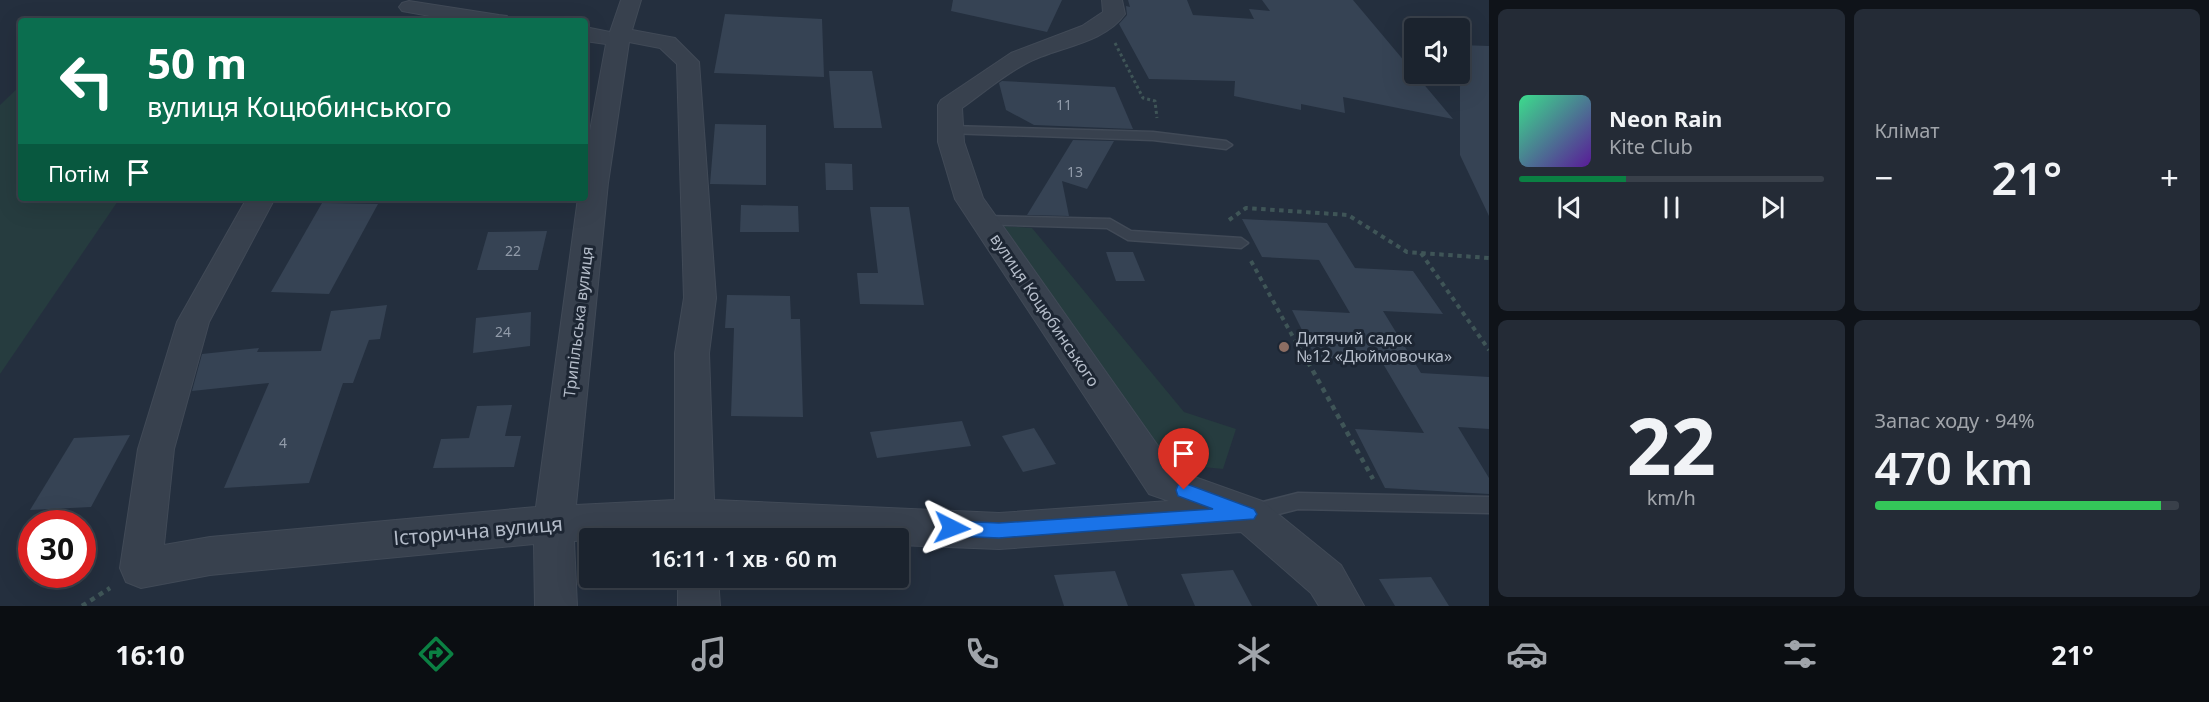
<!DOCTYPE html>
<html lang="uk">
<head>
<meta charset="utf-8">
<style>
  body { margin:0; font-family:"Noto Sans",sans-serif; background:#242b36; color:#f1f3f6; height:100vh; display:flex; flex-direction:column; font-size:22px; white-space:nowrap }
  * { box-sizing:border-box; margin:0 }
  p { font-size:20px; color:#a0a4aa }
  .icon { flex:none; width:33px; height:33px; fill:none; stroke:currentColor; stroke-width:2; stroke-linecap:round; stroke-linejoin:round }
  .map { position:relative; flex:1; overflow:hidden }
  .drawer { display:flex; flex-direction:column; gap:9px; padding:9px; background:#0f1319; width:720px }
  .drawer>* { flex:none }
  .top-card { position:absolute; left:18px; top:18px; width:570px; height:183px; border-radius:6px; box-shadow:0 6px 24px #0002,0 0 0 2px #39404a; background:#0b6e4f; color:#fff; overflow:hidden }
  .fabs { position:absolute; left:1404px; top:18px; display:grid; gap:12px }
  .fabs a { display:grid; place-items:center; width:66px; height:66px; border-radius:6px; background:#1b232e; box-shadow:0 6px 24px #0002,0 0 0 2px #39404a; font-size:30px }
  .speed { position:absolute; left:18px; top:510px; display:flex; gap:12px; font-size:30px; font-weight:700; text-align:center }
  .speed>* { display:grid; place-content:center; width:78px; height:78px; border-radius:50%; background:#1b232e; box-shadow:0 6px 24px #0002,0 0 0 2px #39404a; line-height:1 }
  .speed .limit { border:9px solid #d22; background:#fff; color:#111 }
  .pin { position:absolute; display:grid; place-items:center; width:51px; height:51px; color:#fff; margin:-62px -26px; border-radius:50% 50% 50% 0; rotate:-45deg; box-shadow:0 0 6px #0007 }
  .pin .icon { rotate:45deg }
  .me { position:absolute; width:66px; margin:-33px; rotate:93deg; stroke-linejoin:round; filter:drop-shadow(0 0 4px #0008) }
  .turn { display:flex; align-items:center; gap:21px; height:126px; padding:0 30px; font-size:27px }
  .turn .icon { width:78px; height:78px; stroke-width:2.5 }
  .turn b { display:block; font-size:42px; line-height:51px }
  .then { display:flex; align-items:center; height:57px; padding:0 30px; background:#0003; gap:12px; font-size:22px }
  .big { font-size:45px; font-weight:600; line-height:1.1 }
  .drawer .card { flex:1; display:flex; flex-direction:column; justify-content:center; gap:9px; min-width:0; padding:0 21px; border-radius:9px; background:#242b36 }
  .drawer .dial { align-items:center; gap:0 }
  .dial b { font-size:78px; line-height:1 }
  .song { display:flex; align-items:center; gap:18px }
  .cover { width:72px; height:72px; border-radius:9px; background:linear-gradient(135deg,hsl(150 70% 55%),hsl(270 70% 35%)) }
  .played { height:6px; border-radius:3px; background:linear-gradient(90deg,#0b8043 35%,#39404a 35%) }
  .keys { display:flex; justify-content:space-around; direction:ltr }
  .heat { display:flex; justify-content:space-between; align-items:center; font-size:33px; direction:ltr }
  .charge { height:9px; border-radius:4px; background:linear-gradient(90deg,#34c759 94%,#39404a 0) }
  .drawer .tiles { flex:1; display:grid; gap:9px; grid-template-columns:repeat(2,1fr) }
  .trip { position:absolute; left:579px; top:528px; width:330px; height:60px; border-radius:6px; background:#1b232e; box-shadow:0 6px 24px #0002,0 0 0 2px #39404a; font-weight:600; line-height:60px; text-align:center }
  .tabs { display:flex; height:96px; justify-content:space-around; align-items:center; background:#0b0e12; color:#a0a4aa }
  .tabs .icon { width:42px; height:42px }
  .tabs .on { color:#0b8043 }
  .tabs b { font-size:27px; color:#f1f3f6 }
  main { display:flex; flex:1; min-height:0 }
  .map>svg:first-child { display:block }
  .green { fill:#263c3f }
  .building { fill:#364354 }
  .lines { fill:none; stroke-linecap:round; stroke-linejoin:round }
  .service-casing { stroke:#414a57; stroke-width:3 }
  .minor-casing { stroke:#414a57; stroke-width:2 }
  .path-far2 { stroke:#3f5557; stroke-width:3; stroke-dasharray:3 3; stroke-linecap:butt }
  .path-far1 { stroke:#3f5557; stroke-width:4; stroke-dasharray:4.5 4.5; stroke-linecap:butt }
  .path { stroke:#3f5557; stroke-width:4.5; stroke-dasharray:5 5; stroke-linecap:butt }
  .service { fill:#38414e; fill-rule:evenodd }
  .minor { fill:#38414e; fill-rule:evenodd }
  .route { fill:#1a73e8; stroke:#114b97; stroke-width:1.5 }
  .education-dot { fill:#8d6e63; stroke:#1d2633; stroke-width:2 }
  .labels { text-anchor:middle; stroke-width:6; stroke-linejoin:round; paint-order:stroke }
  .number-label { font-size:14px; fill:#929caa }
  .street-label { font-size:16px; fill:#b4bcc9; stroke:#1d2633 }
  .poi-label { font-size:16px; fill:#b4bcc9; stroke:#1d2633; text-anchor:start }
  .near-street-label { font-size:20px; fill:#b4bcc9; stroke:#1d2633 }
</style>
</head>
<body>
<main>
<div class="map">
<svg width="1489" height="606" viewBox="0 0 1489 606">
  <rect width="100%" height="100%" fill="#242f3e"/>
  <g class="green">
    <polygon points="21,85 21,198 120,198 0,374 0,105"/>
    <polygon points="1004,226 1032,228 1184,412 1236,429 1223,469 1174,464 1160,457"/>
  </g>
  <g class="building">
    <polygon points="953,0 1062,0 1047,32 951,11"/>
    <polygon points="1128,0 1187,0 1193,15 1254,19 1249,9 1270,11 1262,0 1353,0 1453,119 1343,97 1345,113 1301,104 1301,110 1234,96 1235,81 1149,79 1119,24 1127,15 1126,6 1130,7"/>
    <polygon points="725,14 822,19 824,77 714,73"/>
    <polygon points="1460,45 1489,46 1489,216 1460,155"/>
    <polygon points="829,71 872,71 882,128 834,128"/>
    <polygon points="1002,81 1115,87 1133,129 1034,125 1006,110 999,83"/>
    <polygon points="715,124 766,125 766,185 710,184"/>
    <polygon points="1073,140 1114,141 1087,189 1062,181 1069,216 1027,215"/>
    <polygon points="825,163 852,164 853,190 826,190"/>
    <polygon points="322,203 378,204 329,294 271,292"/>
    <polygon points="741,205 798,206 799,232 740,232"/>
    <polygon points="870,207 909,207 924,305 860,304 857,273 878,273"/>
    <polygon points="1242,219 1327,223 1355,268 1413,271 1443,314 1383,311 1421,373 1489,377 1489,429 1458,427 1489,478 1489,494 1385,488 1355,429 1424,433 1382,362 1316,358 1292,310 1350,313 1319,260 1262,257"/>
    <polygon points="547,231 538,270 477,270 488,232"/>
    <polygon points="1106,252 1133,252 1145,281 1116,281"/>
    <polygon points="727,295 790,296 791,319 800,319 803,417 731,416 734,328 725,328"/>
    <polygon points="387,305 380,339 369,340 353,383 343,383 309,483 224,488 269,383 192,391 202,354 259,348 257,352 321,351 331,311"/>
    <polygon points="531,312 530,346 473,353 476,318"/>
    <polygon points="512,405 505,436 521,436 514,467 433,468 441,439 469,438 477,406"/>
    <polygon points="962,421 971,446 877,458 870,432"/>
    <polygon points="1034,428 1056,464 1023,472 1002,436"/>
    <polygon points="130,435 91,507 30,510 74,438"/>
    <polygon points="1233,570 1252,606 1195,606 1181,574"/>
    <polygon points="1115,571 1128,606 1064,606 1054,575"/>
    <polygon points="1431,577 1449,606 1395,606 1379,579"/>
  </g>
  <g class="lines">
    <g class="service-casing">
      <g id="service">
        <polygon points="951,126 1153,132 1226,141 1232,145 1226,149 1153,140 947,133 947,127"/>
        <polygon points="984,216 1110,219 1131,231 1241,238 1248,243 1241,248 1128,240 1107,228 979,224 977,221"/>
        <polygon points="1298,493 1489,497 1489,513 1298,509 1251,521 1244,519 1242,513 1244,507 1251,505"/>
      </g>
    </g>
    <g class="minor-casing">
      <g id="minor">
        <path d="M621,0H641L632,30L675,38L699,62L716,298L709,353L714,500L999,513L1169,501L1149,494L955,199L938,142V105L941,100L1011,53L1082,26L1103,12L1102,0H1122L1125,14C1104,44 1057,47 1027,63C1004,75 983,93 962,108L964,142L983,198L1175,470L1262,501L1341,565L1364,606H1319L1311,593L1241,532L999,549L898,545V538L715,536V538H675V536L574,541L577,606H535L534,544L210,575L141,588L126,582L120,568L138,449L177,322L247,198H275L209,322L174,449L164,545L210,537L536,507L578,198H585V158L606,44L585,41V27L610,32ZM629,42L660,48L677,64L684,298L675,353V500L576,505L608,183Z"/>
        <polygon points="409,1 499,15 507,16 510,21 458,21 402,11 399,7 402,3"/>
        <polygon points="678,578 718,578 720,606 678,606"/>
      </g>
    </g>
    <polyline class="path-far2" points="1115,43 1143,98 1155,101 1157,118"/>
    <g class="path-far1">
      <polyline points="1229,220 1246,208 1348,215 1407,252 1489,258"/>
      <polyline points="1421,253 1489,350"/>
      <polyline points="1251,261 1303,355"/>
    </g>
    <g class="path">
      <polyline points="1303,353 1373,479"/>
      <polyline points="82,606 110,588"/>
    </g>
    <use href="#service" class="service"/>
    <use href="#minor" class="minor"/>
  </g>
  <polygon class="route" points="1184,483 1254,509 1257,514 1254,519 999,538 952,536 946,534 943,528 946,523 952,521 999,523 1213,509 1178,496 1176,490 1178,485"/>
  <circle class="education-dot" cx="1284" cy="347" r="6"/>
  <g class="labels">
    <g class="number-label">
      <text x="1064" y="110">11</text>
      <text x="1075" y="177">13</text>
      <text x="513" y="256">22</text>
      <text x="503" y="337">24</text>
      <text x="283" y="448">4</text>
    </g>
    <g class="street-label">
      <text transform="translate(1045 310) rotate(56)" y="6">вулиця Коцюбинського</text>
      <text transform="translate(578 322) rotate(-83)" y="6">Трипільська вулиця</text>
    </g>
    <g class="poi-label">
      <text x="1296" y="344">Дитячий садок<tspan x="1296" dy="18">№12 «Дюймовочка»</tspan></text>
    </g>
    <g class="near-street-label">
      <text transform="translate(478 531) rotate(-5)" y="7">Історична вулиця</text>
    </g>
  </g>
</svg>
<div class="fabs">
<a><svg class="icon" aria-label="sound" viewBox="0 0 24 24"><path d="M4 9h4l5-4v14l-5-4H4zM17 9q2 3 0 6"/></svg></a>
</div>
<div class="speed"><div class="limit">30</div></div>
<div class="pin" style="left:1184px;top:490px;background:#d93025"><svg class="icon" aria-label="arrive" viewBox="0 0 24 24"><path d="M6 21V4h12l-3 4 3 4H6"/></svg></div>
<svg class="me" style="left:952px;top:528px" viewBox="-20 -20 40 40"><path d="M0-17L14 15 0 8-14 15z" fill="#1a73e8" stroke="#fff" stroke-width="4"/></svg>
<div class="trip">16:11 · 1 хв · 60 m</div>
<div class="top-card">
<div class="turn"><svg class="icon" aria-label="left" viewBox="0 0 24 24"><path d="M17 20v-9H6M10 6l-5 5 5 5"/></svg><div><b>50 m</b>вулиця Коцюбинського</div></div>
<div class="then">Потім<svg class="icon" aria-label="arrive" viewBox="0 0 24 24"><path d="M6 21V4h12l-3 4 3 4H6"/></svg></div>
</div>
</div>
<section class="drawer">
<div class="tiles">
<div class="card">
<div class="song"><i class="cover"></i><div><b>Neon Rain</b><p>Kite Club</p></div></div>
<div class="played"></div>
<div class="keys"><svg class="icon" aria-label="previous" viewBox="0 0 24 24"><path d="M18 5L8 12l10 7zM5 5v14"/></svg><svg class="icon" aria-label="pause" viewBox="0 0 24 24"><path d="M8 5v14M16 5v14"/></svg><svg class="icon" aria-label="next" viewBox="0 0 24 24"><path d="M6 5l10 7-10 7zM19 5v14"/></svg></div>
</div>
<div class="card"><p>Клімат</p>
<div class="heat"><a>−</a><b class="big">21°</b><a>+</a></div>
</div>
<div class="card dial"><b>22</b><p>km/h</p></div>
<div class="card"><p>Запас ходу · 94%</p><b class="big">470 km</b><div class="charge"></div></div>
</div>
</section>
</main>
<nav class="tabs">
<b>16:10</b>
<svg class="icon on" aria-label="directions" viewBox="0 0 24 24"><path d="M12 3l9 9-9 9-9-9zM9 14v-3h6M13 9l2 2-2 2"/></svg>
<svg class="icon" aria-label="music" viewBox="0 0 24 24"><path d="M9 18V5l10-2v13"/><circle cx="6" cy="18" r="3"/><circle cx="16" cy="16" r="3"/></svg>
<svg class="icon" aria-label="phone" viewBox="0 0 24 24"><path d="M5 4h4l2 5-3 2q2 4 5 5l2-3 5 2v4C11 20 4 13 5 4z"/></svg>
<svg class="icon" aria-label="climate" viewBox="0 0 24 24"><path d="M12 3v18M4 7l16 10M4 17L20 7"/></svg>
<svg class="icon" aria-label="car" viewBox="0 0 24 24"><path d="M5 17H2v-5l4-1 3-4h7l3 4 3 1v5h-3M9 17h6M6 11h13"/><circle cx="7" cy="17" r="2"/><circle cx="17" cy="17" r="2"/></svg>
<svg class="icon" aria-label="filters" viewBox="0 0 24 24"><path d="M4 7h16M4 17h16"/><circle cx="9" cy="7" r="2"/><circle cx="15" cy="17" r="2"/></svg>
<b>21°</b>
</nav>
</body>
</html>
